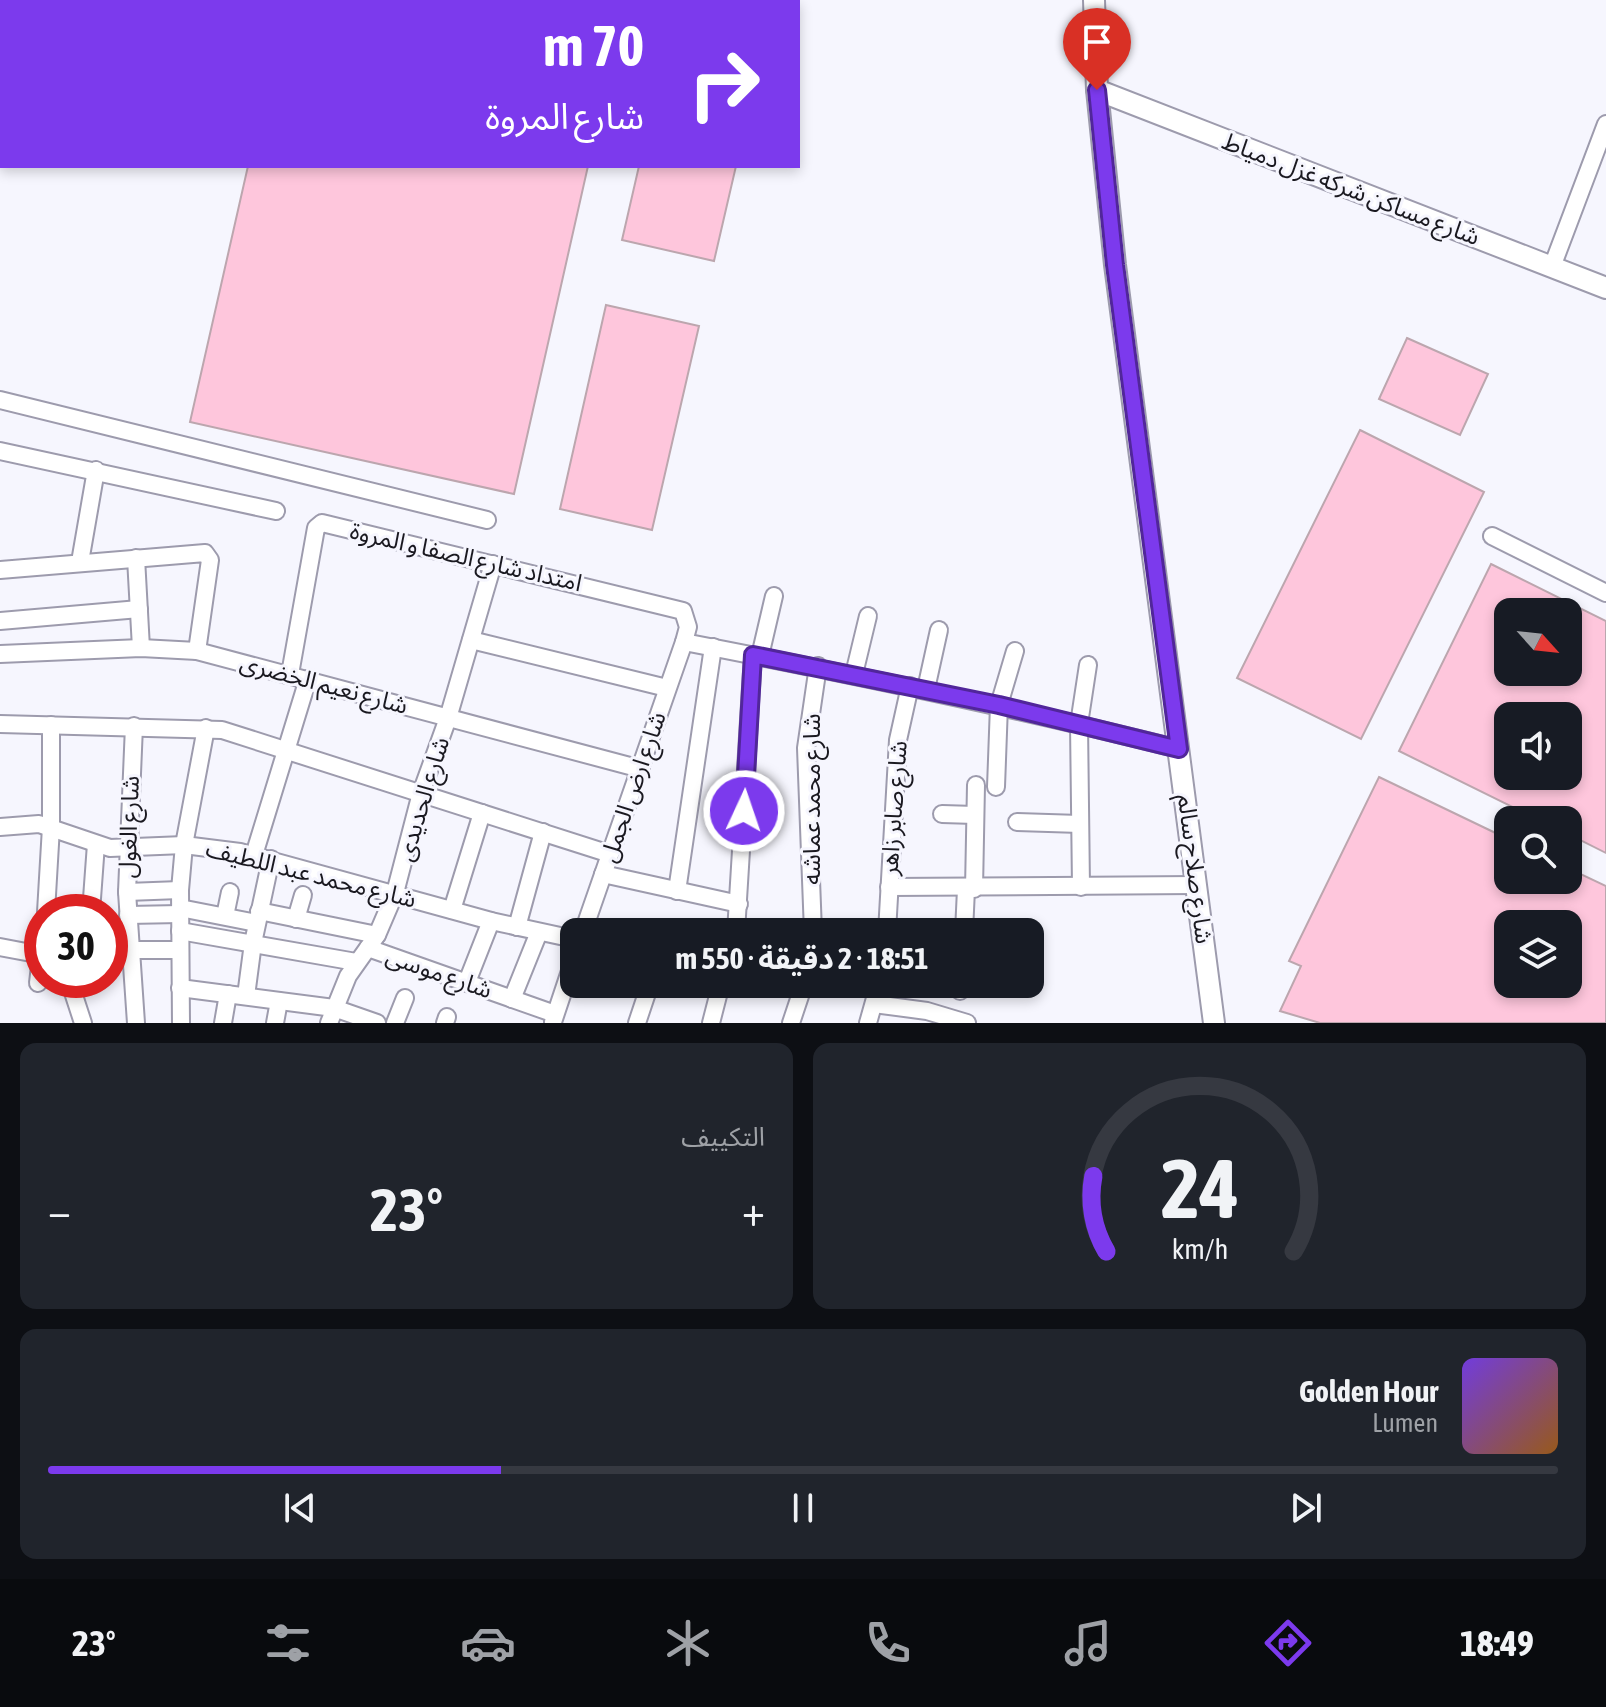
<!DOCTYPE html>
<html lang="ar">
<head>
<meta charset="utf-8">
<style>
  body { margin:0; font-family:"Asap Condensed","Noto Sans Arabic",sans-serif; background:#20242c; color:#f1f3f6; direction:rtl; height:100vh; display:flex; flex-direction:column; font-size:30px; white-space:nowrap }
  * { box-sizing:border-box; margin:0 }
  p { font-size:26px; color:#9ea1a6 }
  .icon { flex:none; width:44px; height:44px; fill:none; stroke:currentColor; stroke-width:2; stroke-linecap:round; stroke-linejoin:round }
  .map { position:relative; height:1023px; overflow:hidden; direction:ltr }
  .side { display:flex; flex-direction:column; gap:20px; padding:20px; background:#0d0f14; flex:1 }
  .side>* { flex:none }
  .banner { position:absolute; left:0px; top:0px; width:800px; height:168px; box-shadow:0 4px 12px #0003; direction:rtl; background:#7c3aed; color:#fff; overflow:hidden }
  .needle { width:52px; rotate:117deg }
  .fabs { position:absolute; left:1494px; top:598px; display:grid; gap:16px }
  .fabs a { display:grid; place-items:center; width:88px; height:88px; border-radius:16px; background:#171b24; box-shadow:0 4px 12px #0003; font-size:40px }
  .speed { position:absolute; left:24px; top:894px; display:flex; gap:16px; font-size:40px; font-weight:700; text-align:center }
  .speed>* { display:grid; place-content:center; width:104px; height:104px; border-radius:50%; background:#171b24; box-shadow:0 4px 12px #0003; line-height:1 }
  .speed .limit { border:12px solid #d22; background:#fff; color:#111 }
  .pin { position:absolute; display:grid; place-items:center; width:68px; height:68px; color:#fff; margin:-82px -34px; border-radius:50% 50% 50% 0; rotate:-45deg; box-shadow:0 0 8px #0007 }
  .pin .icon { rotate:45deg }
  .me { position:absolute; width:88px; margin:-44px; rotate:3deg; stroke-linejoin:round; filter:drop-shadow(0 0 6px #0008) }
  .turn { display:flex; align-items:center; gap:28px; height:168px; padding:0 24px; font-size:36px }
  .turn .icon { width:104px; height:104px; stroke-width:2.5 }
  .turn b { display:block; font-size:56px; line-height:68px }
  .big { font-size:60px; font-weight:700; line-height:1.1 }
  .side .card { flex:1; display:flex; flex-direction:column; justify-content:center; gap:12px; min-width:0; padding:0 28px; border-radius:16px; background:#20242c }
  .side .dial { align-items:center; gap:0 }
  .dial svg { height:208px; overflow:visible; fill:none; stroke:#363941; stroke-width:7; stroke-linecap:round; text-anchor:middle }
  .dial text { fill:#f1f3f6; stroke:none }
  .song { display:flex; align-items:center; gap:24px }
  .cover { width:96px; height:96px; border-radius:12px; background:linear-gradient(135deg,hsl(260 70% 55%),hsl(30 70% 35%)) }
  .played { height:8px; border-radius:4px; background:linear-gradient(90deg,#7c3aed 30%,#363941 30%) }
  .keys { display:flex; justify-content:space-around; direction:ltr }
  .heat { display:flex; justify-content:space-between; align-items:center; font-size:44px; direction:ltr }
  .side .tiles { flex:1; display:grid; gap:20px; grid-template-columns:1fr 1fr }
  .card:last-child { grid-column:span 2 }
  .trip { position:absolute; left:560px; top:918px; width:484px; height:80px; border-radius:16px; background:#171b24; box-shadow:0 4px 12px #0003; font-weight:700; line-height:80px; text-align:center; direction:rtl }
  .dock { display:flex; height:128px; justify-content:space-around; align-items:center; background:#090b0e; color:#9ea1a6 }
  .dock .icon { width:56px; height:56px }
  .dock .on { color:#7c3aed }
  .dock b { font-size:36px; color:#f1f3f6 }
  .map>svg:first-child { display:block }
  .building { fill:#fec6dc; stroke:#bca6ae; stroke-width:2; fill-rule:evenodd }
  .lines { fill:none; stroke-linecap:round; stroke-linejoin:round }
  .minor-casing { stroke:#9d9bad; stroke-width:20 }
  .tertiary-casing { stroke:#9d9bad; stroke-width:24 }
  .minor { stroke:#fff; stroke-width:16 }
  .tertiary { stroke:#fff; stroke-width:20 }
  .route-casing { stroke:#51269a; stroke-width:20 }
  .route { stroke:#7c3aed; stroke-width:14 }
  .labels { text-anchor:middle; stroke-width:6; stroke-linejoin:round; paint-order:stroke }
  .street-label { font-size:24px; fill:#1a1920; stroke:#f6f6fe }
</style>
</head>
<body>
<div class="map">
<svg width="1606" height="1023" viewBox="0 0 1606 1023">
  <rect width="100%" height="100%" fill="#f6f6fe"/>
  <g class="building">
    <polygon points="248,166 588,166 514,494 190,422"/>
    <polygon points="639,166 736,166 714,261 622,240"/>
    <polygon points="606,305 699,326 652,530 560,509"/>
    <polygon points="1407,338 1488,374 1460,435 1379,399"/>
    <polygon points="1360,430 1484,492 1361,739 1237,678"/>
    <path d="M1491,564L1606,621V853L1568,834V820H1539L1399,751ZM1508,612H1568V672H1508ZM1508,716H1568V776H1508Z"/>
    <path d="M1379,777L1508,839V880H1568V868L1606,886V1023H1320L1280,1011L1301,966L1289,961ZM1508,924H1568V984H1508Z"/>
  </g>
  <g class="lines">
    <g class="minor-casing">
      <g id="minor">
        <polyline points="1552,267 1606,124"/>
        <polyline points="0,400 487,520"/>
        <polyline points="0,451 276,511"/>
        <polyline points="1492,536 1606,593"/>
        <polyline points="136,558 141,648"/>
        <polyline points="80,562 96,470"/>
        <polyline points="0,570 205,553 210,560 197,651"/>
        <polyline points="0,621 139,609"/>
        <polyline points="471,640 667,688"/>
        <path d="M684,642C850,674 1015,708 1179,749"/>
        <polyline points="0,654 141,648 197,651 641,769"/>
        <polyline points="760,656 774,596"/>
        <polyline points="290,674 316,528 322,523 683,611 688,627 684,642 583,932"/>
        <polyline points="854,674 868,616"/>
        <polyline points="926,689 939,630"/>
        <polyline points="0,724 222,730 610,854"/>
        <polyline points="134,726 127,892 136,1023"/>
        <polyline points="996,787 999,705 1015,651"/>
        <polyline points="942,814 975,815"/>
        <polyline points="1017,822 1080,824"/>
        <polyline points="0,827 39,824 110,848 184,845 240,852 491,921 574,939"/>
        <polyline points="254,855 308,679"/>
        <polyline points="603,874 739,904"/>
        <polyline points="889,887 1197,885"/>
        <polyline points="1081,887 1079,724 1088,665"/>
        <polyline points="974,889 976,785"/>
        <polyline points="677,891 713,647"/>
        <polyline points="127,892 180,890"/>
        <polyline points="180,908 256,923"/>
        <polyline points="452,910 482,813"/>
        <polyline points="259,911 377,935"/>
        <polyline points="46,912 51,827 51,725"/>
        <polyline points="91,912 96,844"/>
        <polyline points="128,915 180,914"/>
        <polyline points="225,916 230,892"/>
        <polyline points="296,919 303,895"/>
        <polyline points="517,927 543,832"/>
        <polyline points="180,931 356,962"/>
        <polyline points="736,932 753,655"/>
        <polyline points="813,932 806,748 818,666"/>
        <polyline points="887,932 898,740 910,686"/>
        <polyline points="964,932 966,889"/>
        <polyline points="0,947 42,955"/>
        <polyline points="368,948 555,1014"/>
        <polyline points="129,950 180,950"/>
        <polyline points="69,980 83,1023"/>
        <polyline points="467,982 491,921"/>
        <polyline points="38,983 42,949"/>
        <polyline points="180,988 334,1008 377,1023"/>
        <polyline points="960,991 960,984"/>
        <polyline points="246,996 253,943 271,859"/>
        <polyline points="512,999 539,932"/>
        <polyline points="874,1004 927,1011 967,1023"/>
        <polyline points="553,1022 574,959"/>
        <polyline points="181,1023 180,890 184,845 206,728"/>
        <polyline points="223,1023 228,994"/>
        <polyline points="275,1023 279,1001"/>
        <polyline points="329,1023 348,976 377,935 395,893 421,793 448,718 493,564"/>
        <polyline points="395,1023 405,998"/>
        <polyline points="445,1023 447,1017"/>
        <polyline points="637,1023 650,984"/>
        <polyline points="711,1023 721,984"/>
        <polyline points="791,1023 804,984"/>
        <polyline points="868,1023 879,984"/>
      </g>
    </g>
    <g class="tertiary-casing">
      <g id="tertiary">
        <polyline points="1094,0 1097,90 1115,265 1214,1023"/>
        <polyline points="1097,90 1606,288"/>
      </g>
    </g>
    <use href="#minor" class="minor"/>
    <use href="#tertiary" class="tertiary"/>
  </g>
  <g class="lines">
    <g class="route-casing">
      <polyline id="route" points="744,811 753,655 999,705 1179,749 1115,265 1097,90"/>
    </g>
    <use href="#route" class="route"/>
  </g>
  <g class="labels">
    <g class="street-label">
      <text transform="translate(1351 189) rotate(21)" y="8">شارع مساكن شركه غزل دمياط</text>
      <text transform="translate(466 557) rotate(13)" y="8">امتداد شارع الصفا و المروة</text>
      <text transform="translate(324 684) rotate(15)" y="8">شارع نعيم الخضرى</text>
      <text transform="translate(633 787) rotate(-71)" y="8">شارع ارض الجمل</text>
      <text transform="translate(423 799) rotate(-73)" y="8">شارع الحديدى</text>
      <text transform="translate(812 799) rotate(-90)" y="8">شارع محمد عماشه</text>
      <text transform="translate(894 808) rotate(-86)" y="8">شارع صابر زاهر</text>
      <text transform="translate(129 827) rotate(-88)" y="8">شارع الغول</text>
      <text transform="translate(1195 869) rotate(83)" y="8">شارع صلاح سالم</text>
      <text transform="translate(311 874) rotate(14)" y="8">شارع محمد عبد اللطيف</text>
      <text transform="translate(439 973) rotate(19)" y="8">شارع موسى</text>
    </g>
  </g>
</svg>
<div class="fabs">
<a><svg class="needle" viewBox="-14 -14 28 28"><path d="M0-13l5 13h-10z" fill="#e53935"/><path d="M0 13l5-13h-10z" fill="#9ea1a6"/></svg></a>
<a><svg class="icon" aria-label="sound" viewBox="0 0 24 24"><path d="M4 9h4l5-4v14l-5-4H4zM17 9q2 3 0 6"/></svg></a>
<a><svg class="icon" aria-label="search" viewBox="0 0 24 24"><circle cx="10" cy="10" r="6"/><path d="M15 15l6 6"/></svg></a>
<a><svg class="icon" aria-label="layers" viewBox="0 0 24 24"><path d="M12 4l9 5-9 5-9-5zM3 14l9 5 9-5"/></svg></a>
</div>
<div class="speed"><div class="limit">30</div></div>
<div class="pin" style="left:1097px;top:90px;background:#d93025"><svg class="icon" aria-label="arrive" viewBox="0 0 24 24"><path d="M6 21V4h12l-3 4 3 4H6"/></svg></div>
<svg class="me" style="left:744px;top:811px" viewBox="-20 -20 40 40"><circle r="17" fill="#7c3aed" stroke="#fff" stroke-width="3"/><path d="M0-11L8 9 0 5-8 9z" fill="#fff"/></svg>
<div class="trip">18:51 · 2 دقيقة · 550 m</div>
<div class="banner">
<div class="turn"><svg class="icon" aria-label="right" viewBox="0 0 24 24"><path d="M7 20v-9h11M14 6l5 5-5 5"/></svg><div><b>70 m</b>شارع المروة</div></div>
</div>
</div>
<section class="side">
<div class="tiles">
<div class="card dial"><svg viewBox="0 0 100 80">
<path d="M14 69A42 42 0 1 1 86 69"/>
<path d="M14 69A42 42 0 0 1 9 40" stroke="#7c3aed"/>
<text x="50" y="56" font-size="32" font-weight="700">24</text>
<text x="50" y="72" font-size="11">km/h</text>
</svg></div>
<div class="card"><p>التكييف</p>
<div class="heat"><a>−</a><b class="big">23°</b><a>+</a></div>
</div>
<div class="card">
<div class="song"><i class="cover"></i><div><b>Golden Hour</b><p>Lumen</p></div></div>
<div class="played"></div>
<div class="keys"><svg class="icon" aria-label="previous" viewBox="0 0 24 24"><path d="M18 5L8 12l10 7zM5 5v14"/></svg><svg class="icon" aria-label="pause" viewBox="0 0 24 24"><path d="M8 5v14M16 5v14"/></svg><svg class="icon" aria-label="next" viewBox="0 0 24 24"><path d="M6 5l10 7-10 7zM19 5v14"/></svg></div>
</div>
</div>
</section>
<nav class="dock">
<b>18:49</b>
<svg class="icon on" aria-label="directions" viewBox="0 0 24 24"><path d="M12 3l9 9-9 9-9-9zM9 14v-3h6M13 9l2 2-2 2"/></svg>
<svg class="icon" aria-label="music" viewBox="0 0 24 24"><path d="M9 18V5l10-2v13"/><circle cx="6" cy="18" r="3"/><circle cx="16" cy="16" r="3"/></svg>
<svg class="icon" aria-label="phone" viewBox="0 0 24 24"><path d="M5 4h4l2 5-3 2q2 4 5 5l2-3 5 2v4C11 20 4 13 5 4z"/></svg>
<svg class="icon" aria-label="climate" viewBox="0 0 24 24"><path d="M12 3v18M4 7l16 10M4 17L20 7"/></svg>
<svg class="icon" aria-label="car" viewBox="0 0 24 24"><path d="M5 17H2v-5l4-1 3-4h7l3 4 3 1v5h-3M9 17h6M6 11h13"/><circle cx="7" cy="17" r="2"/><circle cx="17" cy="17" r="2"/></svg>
<svg class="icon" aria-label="filters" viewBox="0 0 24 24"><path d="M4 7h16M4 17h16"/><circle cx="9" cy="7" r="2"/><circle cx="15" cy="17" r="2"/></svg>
<b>23°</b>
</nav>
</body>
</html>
